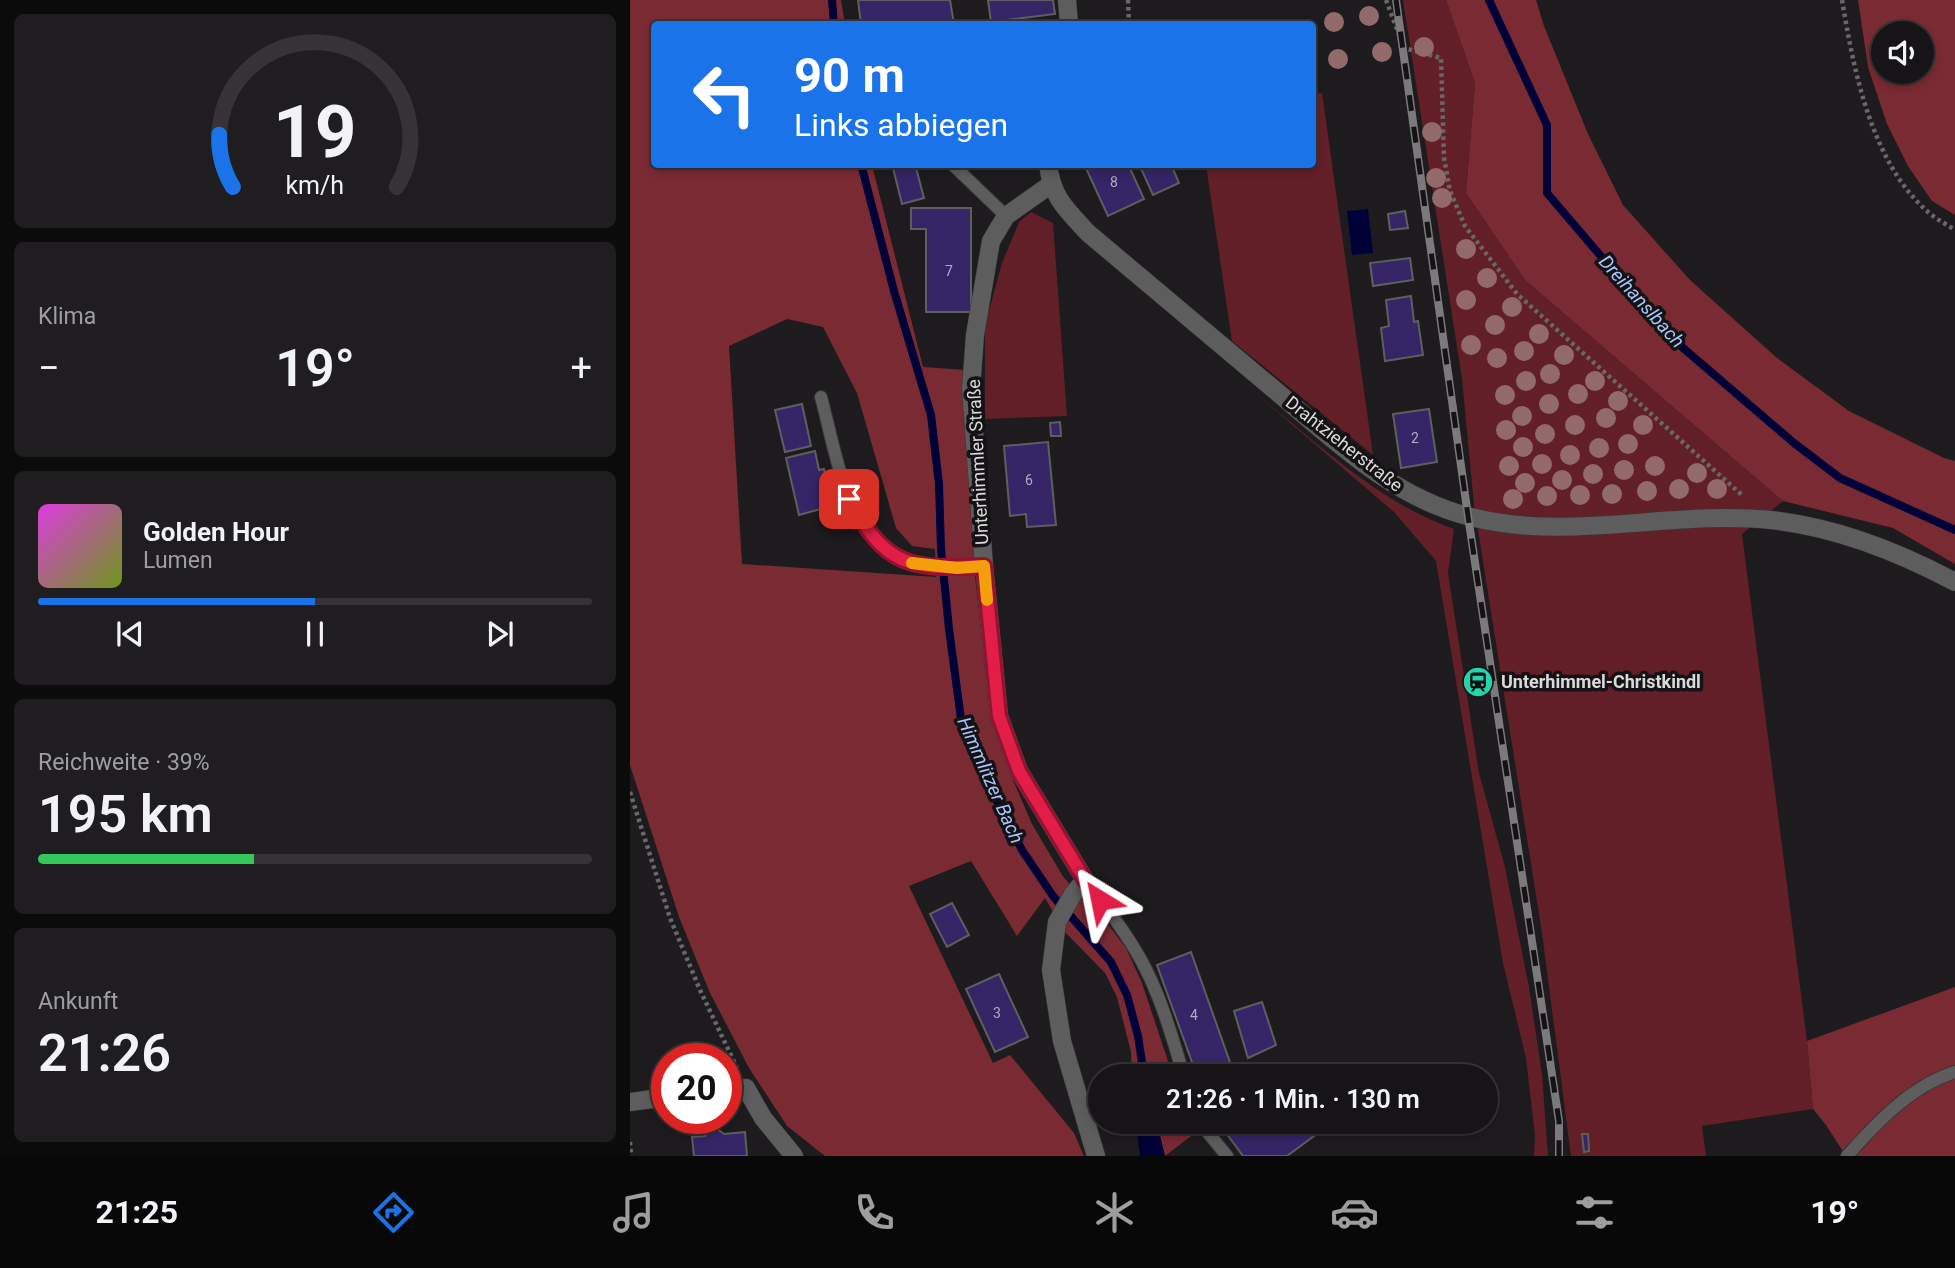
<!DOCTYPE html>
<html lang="de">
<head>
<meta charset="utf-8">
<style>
  body { margin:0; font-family:Roboto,sans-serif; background:#1f1d1f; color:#f1f3f6; height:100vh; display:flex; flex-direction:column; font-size:26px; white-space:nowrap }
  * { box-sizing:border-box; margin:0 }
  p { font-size:23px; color:#9e9ea1 }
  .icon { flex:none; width:38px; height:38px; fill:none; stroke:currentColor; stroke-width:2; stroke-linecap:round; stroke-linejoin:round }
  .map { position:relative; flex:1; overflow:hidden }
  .side { display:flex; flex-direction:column; gap:14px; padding:14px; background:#0c0b0c; width:630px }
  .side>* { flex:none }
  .guide { position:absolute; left:21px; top:21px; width:665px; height:147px; border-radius:7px; box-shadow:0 4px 10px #0003,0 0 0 2px #353335; background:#1a73e8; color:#fff; overflow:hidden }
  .buttons { position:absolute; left:1241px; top:21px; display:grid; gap:14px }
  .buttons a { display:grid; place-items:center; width:63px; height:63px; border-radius:50%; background:#161416; box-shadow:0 4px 10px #0003,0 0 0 2px #353335; font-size:35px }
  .speed { position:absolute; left:21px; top:1043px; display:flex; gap:14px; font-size:35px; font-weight:700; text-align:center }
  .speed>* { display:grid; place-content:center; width:91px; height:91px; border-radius:50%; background:#161416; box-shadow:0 4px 10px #0003,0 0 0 2px #353335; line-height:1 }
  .speed .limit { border:10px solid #d22; background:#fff; color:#111 }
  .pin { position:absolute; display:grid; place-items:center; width:60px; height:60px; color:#fff; margin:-30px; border-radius:14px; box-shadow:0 4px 10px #0006 }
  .me { position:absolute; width:77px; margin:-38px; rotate:325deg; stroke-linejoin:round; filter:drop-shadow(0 0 5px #0008) }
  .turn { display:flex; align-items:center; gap:24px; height:147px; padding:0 28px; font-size:32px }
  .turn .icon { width:91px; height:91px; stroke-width:2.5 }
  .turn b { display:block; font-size:49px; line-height:60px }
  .big { font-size:52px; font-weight:600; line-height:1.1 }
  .side .widget { flex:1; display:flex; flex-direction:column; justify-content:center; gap:10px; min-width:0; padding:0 24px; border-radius:10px; background:#1f1d1f }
  .side .dial { align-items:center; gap:0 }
  .dial svg { height:182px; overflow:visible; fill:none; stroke:#353335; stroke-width:7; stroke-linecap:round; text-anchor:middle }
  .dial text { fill:#f1f3f6; stroke:none }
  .song { display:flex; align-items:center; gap:21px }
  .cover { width:84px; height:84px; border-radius:10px; background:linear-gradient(135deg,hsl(300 70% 55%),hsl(80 70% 35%)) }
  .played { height:7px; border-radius:4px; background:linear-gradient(90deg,#1a73e8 50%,#353335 50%) }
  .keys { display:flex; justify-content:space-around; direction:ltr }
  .heat { display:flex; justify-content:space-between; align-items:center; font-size:38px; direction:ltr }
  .charge { height:10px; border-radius:5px; background:linear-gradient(90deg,#34c759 39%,#353335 0) }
  .trip { position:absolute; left:458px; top:1064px; width:410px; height:70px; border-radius:35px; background:#161416; box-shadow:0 4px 10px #0003,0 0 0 2px #353335; font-weight:600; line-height:70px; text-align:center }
  .dock { display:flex; height:112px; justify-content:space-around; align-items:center; background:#090809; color:#9e9ea1 }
  .dock .icon { width:49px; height:49px }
  .dock .on { color:#1a73e8 }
  .dock b { font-size:32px; color:#f1f3f6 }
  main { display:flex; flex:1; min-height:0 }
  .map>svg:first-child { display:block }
  .green { fill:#621f27 }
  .forest { fill:#7a2a33; fill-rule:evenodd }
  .water { fill:#000038 }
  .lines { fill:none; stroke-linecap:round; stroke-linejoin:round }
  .stream { stroke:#000038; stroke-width:8 }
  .building { fill:#352567; stroke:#5e5e61; stroke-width:2 }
  .lane-casing { stroke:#383638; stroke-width:14 }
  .street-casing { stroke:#383638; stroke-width:19 }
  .path { stroke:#696769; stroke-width:4.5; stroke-dasharray:3.5 3.5; stroke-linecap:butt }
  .lane { stroke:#5e5d5d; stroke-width:12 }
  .street { stroke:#5e5d5d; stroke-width:18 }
  .rail-casing { stroke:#7b797b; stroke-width:8 }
  .rail { stroke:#141214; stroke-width:5; stroke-dasharray:16; stroke-linecap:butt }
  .tree { fill:#926a6c }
  .route-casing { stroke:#92132f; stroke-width:18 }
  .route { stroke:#e11d48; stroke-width:12 }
  .slow { stroke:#f59e0b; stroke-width:12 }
  .labels { text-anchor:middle; stroke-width:7; stroke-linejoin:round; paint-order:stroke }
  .number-label { font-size:14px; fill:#b2adbe }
  .street-label { font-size:18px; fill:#dbdadb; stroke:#141214 }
  .poi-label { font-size:18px; font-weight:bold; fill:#dbdadb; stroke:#141214; text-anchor:start }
  .water-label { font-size:19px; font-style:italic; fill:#a6c6fc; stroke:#141214 }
</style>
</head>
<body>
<main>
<section class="side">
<div class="widget dial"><svg viewBox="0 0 100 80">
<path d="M14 69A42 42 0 1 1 86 69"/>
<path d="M14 69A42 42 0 0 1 8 46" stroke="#1a73e8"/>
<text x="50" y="56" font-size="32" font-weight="700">19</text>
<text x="50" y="72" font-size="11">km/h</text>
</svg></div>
<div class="widget"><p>Klima</p>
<div class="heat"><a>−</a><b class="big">19°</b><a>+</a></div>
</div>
<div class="widget">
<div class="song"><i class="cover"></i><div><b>Golden Hour</b><p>Lumen</p></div></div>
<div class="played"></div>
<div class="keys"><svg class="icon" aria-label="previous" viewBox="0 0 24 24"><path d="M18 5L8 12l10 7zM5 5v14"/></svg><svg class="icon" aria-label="pause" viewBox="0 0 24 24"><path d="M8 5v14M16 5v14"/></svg><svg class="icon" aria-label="next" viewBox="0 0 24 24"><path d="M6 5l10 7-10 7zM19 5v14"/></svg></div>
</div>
<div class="widget"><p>Reichweite · 39%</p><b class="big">195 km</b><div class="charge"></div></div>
<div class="widget"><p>Ankunft</p><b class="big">21:26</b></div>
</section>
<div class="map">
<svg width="1325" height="1156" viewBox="0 0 1325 1156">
  <rect width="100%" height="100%" fill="#1d1b1d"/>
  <g class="green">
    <polygon points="773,0 816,0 845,83 836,193 895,280 1153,501 1112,534 1177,1041 1183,1109 1072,1126 1076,1156 941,1156 912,933 844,505 832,379"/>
    <polygon points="692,93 743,455 602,341 576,165 682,164 683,94"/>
    <polygon points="401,212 423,223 437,416 355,419 355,325 372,263 389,222"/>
    <path d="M629,396C689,444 750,503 824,529L818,573L849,773L875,867L899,987L912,1074L918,1156H904L905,1136L896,1058L873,963L806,561L765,513Z"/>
  </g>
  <g class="forest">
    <path d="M0,0H211L215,24H24V164L242,165L293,367L335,370L345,576L361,716L383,780L402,824L432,875L453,901L477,923L496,948L512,983L543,1076H502L501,1052L487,997L475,973L435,932L415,898L387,936L341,861L279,886L363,1063L380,1055L444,1133L454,1156H195L157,1126L119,1068L80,993L49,917L0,765ZM157,319L193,327L227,393L266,528L282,546L305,549L306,577L112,564L99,346Z"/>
    <polygon points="816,0 906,0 914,26 958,134 993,205 1060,280 1147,358 1219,411 1314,458 1325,461 1325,564 1263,528 1153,501 895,280 836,193 845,83"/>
    <path d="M1228,0H1325V215L1302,201L1278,166L1257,124L1238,67ZM1253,33H1292V72H1253Z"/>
    <polygon points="1325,987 1325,1156 1216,1156 1196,1125 1183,1109 1177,1041"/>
    <polygon points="521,1122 560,1122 565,1133 535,1156 527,1124"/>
  </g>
  <g class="water">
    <polygon points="738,209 743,253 722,255 717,211"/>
    <polygon points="506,1122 527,1123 535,1156 510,1156"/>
  </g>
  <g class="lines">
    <g class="stream">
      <polyline points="202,0 204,24"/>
      <polyline points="859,0 917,125 917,193 1039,336 1164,443 1210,478 1325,530"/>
      <polyline points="231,164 264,291 301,415 309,484 311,549 319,629 331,719 351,770 392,850 423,896 481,962 497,995 508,1036 514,1076"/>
    </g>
  </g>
  <g class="building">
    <polygon points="228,0 320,0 324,24 231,24"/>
    <polygon points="358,0 423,0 425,14 361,22"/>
    <polygon points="262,164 285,164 294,198 272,204"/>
    <polygon points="454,164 498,164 514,199 478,216"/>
    <polygon points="509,164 541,164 549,183 523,195"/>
    <polygon points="281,208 341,208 341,312 296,312 296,229 281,229"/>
    <polygon points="775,211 778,228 760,230 758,214"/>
    <polygon points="780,258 783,280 743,286 740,263"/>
    <polygon points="781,296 784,322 788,321 793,355 755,361 751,328 759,326 756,300"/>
    <polygon points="172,404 181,446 155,452 145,410"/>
    <polygon points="799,409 807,462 771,468 763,414"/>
    <polygon points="430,422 431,436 421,436 420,423"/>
    <polygon points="418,442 426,525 397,527 396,514 380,516 374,446"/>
    <polygon points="185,451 189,470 194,469 198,486 193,487 198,507 169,515 156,458"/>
    <polygon points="322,903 339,935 317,947 300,914"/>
    <polygon points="561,952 601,1065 567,1076 527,965"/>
    <polygon points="369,974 398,1037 365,1052 336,989"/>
    <polygon points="632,1002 646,1045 618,1058 604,1011"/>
    <polygon points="588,1122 703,1122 657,1156 613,1156"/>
    <polygon points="84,1126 94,1134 115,1132 117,1156 64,1156 62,1137 75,1136"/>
    <polygon points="952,1134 958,1134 959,1151 954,1152"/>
  </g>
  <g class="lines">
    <g class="lane-casing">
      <g id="lane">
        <polyline points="322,164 376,216"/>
        <path d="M191,397C205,448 217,539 273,561C298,570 327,568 354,566"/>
        <path d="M455,880C475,906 495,931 511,960C531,996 542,1037 554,1076"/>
        <polyline points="572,1122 575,1129 597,1156"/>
        <path d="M1217,1156C1247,1122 1281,1086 1325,1072"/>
      </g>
    </g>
    <g class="street-casing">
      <g id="street">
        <polyline points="437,0 439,24"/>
        <path d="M418,164C422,198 436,209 458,233C518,284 579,335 640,386C701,437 760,497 841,517C940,542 1041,510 1141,520C1205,527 1269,552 1325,582"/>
        <polyline points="420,185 376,216 361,241 345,335 341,389 354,566 369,716 389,771 455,880 443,894 427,922 421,970 432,1041 466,1156"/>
        <polyline points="96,1090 116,1088 133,1118 164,1156"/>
        <polyline points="0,1102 37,1097"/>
      </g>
    </g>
    <g class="path">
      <polyline points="498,0 499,24"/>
      <polyline points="756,0 774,48 811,58 814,158 820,191 835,226 887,294 1113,496"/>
      <path d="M1212,0C1224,71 1241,162 1298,212C1306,219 1316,224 1325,230"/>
      <polyline points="0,792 40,918 70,990 107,1068"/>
      <polyline points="0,1142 1,1156"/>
    </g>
    <use href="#lane" class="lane"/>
    <use href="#street" class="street"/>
    <g class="rail-casing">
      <polyline id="rail" points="766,0 838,516 929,1121 929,1156"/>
    </g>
    <use href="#rail" class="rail"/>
  </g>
  <g class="tree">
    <circle cx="739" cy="16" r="10"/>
    <circle cx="704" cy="22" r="10"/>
    <circle cx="794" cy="47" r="10"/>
    <circle cx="752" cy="52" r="10"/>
    <circle cx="708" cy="59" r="10"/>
    <circle cx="802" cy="132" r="10"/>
    <circle cx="806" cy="178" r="10"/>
    <circle cx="812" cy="198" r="10"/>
    <circle cx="836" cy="249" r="10"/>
    <circle cx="857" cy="278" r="10"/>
    <circle cx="836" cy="300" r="10"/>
    <circle cx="882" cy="307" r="10"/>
    <circle cx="865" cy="325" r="10"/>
    <circle cx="909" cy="334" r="10"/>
    <circle cx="841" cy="345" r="10"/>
    <circle cx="894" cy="351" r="10"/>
    <circle cx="934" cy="355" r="10"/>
    <circle cx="867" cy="358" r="10"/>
    <circle cx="920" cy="374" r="10"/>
    <circle cx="896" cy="381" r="10"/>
    <circle cx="965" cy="381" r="10"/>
    <circle cx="948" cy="394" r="10"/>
    <circle cx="875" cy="395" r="10"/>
    <circle cx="988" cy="401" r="10"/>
    <circle cx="919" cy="404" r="10"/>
    <circle cx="892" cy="416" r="10"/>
    <circle cx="976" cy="418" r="10"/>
    <circle cx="945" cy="425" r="10"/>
    <circle cx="1013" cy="425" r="10"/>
    <circle cx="876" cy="430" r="10"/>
    <circle cx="915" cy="434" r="10"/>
    <circle cx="998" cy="444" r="10"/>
    <circle cx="893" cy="447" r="10"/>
    <circle cx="969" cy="448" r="10"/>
    <circle cx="940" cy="455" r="10"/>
    <circle cx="912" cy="464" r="10"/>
    <circle cx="879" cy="466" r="10"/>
    <circle cx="1025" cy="466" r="10"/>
    <circle cx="994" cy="470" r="10"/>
    <circle cx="1067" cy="473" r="10"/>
    <circle cx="963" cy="474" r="10"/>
    <circle cx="932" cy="480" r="10"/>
    <circle cx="895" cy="483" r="10"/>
    <circle cx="1049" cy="489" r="10"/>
    <circle cx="1087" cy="489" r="10"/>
    <circle cx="1017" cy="491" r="10"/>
    <circle cx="982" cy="494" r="10"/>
    <circle cx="950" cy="495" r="10"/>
    <circle cx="917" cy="496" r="10"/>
    <circle cx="883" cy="499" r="10"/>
  </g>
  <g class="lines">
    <g class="route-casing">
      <path id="route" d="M219,499C256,567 280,570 354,566L369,716L389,771L455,880L470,900"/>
    </g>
    <use href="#route" class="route"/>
    <polyline class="slow" points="282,563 327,568 354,566 357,600"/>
  </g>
  <defs>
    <g id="station-disc" transform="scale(1.575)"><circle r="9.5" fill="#21d5af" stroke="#141214"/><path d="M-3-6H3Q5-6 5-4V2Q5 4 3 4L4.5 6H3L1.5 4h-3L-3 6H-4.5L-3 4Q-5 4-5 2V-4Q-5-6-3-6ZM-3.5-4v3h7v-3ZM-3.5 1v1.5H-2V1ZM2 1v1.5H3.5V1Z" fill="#111"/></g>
  </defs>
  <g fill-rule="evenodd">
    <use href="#station-disc" x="848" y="682"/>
  </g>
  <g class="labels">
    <g class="number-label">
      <text x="484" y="187">8</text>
      <text x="319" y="276">7</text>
      <text x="785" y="443">2</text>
      <text x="399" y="485">6</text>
      <text x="367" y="1018">3</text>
      <text x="564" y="1020">4</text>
    </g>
    <g class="street-label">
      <text transform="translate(714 444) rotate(38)" y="6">Drahtzieherstraße</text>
      <text transform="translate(348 462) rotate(-93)" y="6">Unterhimmler Straße</text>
    </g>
    <g class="poi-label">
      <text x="871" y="688">Unterhimmel-Christkindl</text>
    </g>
    <g class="water-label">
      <text transform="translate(1012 301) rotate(48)" y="7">Dreihanslbach</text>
      <text transform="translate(361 780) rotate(66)" y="7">Himmlitzer Bach</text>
    </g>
  </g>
</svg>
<div class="buttons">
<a><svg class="icon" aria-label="sound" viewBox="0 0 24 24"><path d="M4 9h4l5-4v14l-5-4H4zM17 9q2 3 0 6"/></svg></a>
</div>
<div class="speed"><div class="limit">20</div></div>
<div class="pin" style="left:219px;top:499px;background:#d93025"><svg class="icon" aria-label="arrive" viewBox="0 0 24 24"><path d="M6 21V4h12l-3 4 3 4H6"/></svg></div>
<svg class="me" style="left:470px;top:900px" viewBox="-20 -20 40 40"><path d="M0-17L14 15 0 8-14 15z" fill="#e11d48" stroke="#fff" stroke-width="4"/></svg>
<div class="trip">21:26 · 1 Min. · 130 m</div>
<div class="guide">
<div class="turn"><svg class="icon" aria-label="left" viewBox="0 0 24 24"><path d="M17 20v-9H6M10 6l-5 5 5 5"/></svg><div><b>90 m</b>Links abbiegen</div></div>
</div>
</div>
</main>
<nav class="dock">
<b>21:25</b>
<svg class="icon on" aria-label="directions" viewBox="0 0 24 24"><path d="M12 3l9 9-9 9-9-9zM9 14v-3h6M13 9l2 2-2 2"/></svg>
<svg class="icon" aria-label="music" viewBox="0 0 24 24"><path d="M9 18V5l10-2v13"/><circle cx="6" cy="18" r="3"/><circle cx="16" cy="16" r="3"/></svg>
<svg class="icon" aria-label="phone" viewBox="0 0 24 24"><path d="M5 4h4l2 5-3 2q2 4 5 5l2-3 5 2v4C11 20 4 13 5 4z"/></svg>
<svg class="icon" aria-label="climate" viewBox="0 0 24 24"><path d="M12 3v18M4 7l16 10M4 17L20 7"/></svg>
<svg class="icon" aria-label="car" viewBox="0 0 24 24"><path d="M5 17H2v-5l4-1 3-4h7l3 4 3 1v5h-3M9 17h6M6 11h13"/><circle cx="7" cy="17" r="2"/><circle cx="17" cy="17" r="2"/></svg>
<svg class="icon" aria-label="filters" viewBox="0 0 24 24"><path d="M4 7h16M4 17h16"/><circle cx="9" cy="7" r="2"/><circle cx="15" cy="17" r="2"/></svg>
<b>19°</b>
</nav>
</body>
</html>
